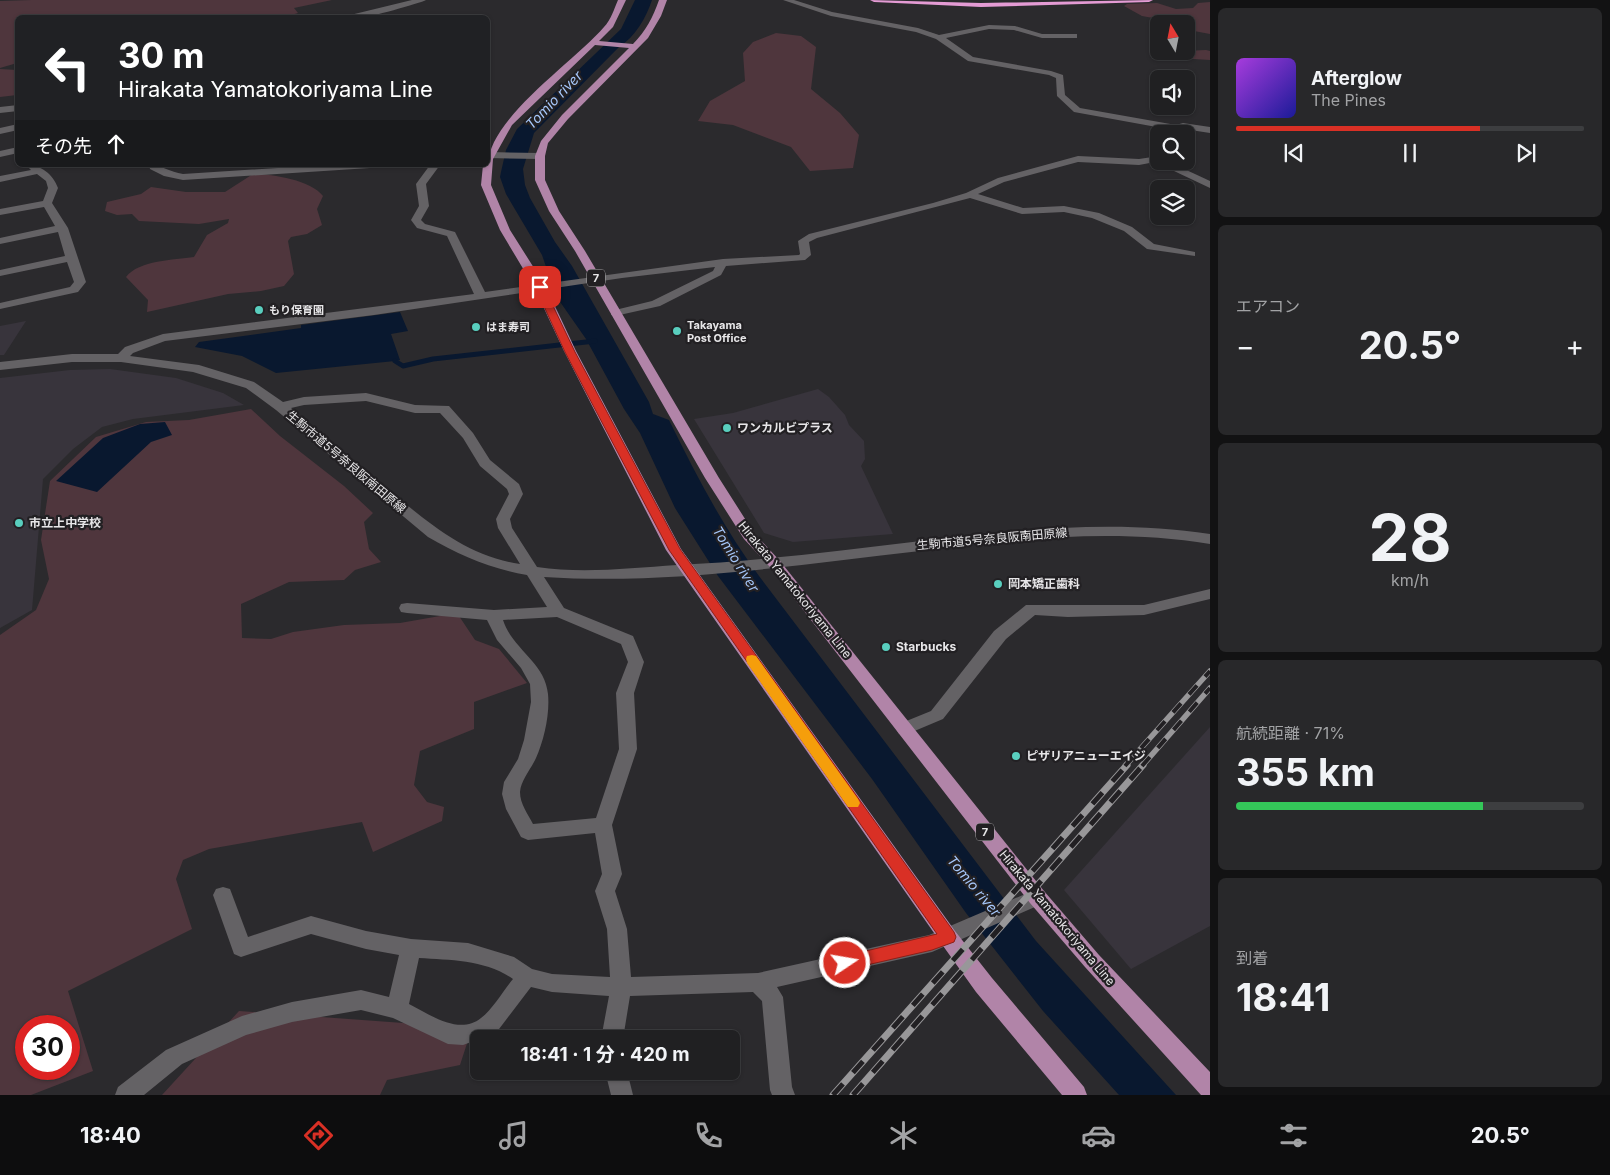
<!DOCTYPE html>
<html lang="ja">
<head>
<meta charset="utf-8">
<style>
  body { margin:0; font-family:Inter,"Noto Sans JP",sans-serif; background:#28282a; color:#f1f3f6; height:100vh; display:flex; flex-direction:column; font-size:19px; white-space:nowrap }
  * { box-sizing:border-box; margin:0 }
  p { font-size:16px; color:#a2a3a5 }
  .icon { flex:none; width:28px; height:28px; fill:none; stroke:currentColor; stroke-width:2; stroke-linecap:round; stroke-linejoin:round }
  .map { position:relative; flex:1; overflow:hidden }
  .side { display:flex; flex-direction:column; gap:8px; padding:8px; background:#121213; width:400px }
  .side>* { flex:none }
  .guide { position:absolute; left:15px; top:15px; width:475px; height:152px; border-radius:8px; box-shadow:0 1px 4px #0004,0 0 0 1px #3d3e40; background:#202124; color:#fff; overflow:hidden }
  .needle { width:32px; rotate:350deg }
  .fabs { position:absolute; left:1150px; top:15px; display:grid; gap:10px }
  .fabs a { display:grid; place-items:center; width:45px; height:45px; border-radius:8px; background:#202022; box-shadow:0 1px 4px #0004,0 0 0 1px #3d3e40; font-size:25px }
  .speed { position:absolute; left:15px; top:1015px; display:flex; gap:10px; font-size:25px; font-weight:700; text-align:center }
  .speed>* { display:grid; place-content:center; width:65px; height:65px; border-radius:50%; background:#202022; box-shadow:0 1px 4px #0004,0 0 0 1px #3d3e40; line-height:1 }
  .speed .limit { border:8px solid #d22; background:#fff; color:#111 }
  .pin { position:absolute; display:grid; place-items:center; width:42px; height:42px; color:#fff; margin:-21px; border-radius:10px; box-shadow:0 2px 8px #0006 }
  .me { position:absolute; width:55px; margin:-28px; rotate:78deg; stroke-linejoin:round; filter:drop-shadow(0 0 4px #0008) }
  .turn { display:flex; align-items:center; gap:18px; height:105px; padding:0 20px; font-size:22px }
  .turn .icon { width:65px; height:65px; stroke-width:2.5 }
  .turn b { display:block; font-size:35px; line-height:42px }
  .then { display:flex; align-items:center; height:48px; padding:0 20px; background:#0003; gap:10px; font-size:19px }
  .big { font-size:38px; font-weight:700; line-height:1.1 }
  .side .widget { flex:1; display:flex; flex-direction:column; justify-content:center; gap:8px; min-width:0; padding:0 18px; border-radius:8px; background:#28282a }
  .side .dial { align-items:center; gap:0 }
  .dial b { font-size:65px; line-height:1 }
  .song { display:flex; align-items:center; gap:15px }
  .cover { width:60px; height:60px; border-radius:8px; background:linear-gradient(135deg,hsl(280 70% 55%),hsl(240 70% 35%)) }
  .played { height:5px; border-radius:2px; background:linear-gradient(90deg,#d93025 70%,#3d3e40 70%) }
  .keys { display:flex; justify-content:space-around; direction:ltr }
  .heat { display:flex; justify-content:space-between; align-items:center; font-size:28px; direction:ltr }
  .charge { height:8px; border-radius:4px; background:linear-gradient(90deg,#34c759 71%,#3d3e40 0) }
  .trip { position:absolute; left:470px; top:1030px; width:270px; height:50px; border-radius:8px; background:#202022; box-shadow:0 1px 4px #0004,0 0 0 1px #3d3e40; font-weight:700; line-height:50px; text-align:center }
  .tab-bar { display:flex; height:80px; justify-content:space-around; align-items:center; background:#0d0d0e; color:#a2a3a5 }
  .tab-bar .icon { width:35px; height:35px }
  .tab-bar .on { color:#d93025 }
  .tab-bar b { font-size:22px; color:#f1f3f6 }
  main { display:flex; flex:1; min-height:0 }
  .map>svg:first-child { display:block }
  .built { fill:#38343c }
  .green { fill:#4f363d; fill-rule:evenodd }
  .water { fill:#09182f }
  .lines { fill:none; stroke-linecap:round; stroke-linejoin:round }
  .stream { stroke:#09182f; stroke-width:5 }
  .minor { fill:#646265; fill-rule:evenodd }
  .major { fill:#b184a8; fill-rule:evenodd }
  .highway { fill:#e49bd4; fill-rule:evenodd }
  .rail-far1-casing { stroke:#989799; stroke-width:5.5 }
  .rail-casing { stroke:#989799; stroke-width:7 }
  .rail-far1 { stroke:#222023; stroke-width:4; stroke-dasharray:12; stroke-linecap:butt }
  .rail { stroke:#222023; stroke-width:5; stroke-dasharray:15; stroke-linecap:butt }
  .route { fill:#d93025; stroke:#8d1f18 }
  .slow { fill:#f59e0b }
  .poi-dot { fill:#59cebe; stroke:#222023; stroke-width:2 }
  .labels { text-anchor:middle; stroke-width:4.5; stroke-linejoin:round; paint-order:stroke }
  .shield { fill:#222023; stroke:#acabad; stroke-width:1 }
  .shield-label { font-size:11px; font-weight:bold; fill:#e7e6e8 }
  .far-poi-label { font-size:11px; font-weight:bold; fill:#e7e6e8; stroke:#222023; text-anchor:start }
  .poi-label { font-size:12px; font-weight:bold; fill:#e7e6e8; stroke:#222023; text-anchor:start }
  .street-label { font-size:12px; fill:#e7e6e8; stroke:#222023 }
  .water-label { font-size:14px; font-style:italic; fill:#a6c7fa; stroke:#222023 }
</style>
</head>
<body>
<main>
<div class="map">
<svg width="1210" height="1095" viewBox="0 0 1210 1095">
  <rect width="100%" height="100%" fill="#2b2a2d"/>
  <g class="built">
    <polygon points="26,321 4,355 0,355 0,326"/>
    <polygon points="110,369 176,378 223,393 244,405 133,419 102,427 73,449 43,479 32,610 0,628 0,378 70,370"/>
    <polygon points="818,389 829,397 845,415 849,425 864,441 865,459 861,466 893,534 793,542 764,533 694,419 733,413"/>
    <polygon points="1210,727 1210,926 1131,969 1064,890"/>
  </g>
  <g class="green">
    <polygon points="32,0 332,0 294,8 298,13 285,17 18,18 17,63 0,68 0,1"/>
    <polygon points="1210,2 1210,34 1194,31 1186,27 1186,24 1142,16 1124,6 1127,4 1157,3 1176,9 1193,8 1198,3"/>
    <polygon points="776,33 801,36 816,47 811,89 840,113 859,135 853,168 810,171 791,147 733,125 698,121 710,101 745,81 743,53 753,42"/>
    <polygon points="1206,50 1210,51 1210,60 1177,58 1185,51"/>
    <polygon points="0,69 17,70 17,95 0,97"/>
    <path d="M253,174C272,174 311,180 323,196L317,209L322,225L307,234L291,237L288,241L294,274L284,286L261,291L228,294L147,312L148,300L126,277C139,260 174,260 194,257L207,235L228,223L229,219L199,224L139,221L132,214L117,215L105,211L107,202L141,194L151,187L186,192H225Z"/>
    <path d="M251,409L280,436L344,486L373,513L364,522L369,549L381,562L355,570L344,580L289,582L241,604L242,638L271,639L293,632L344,625L400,623L457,613L475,640L499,649L527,683L474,702V729L420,751L414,785L427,802L444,807L442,821L373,852L362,822L209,849L183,860L176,879L192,929L68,991L93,1071L31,1095H0V635L36,610L49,579L41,540L50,481L96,437L146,422L189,420ZM26,1026H69V1069H26Z"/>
    <polygon points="239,1011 472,1028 460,1065 387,1080 380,1095 162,1095"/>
  </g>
  <g class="water">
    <path d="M635,0H652C646,18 635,37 619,47L534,133L523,169L525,185L530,198L555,242L572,266L649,402L653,414L669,420C696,475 723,527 759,576L1036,941L1176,1095H1119L1043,1011L966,913L872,779L718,576L675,508L640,433L624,409L586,339L556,296L542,255L506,194L500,177L501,172L506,150L517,129L621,29Z"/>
    <polygon points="400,312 408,331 391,334 400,360 395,361 276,373 242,356 195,347 199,342 301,328 301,325"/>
    <polygon points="165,422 172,435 151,442 97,492 56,481 103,438 140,424"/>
  </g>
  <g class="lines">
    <polyline class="stream" points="395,361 403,366 433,359 595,341"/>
    <g class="minor">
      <path d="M412,0H426C421,3 366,18 361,18L363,15L338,18Z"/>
      <polygon points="783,0 794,0 832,12 918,28 939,35 989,25 1015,26 1042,34 1077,34 1077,38 1042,38 1014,30 989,29 946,38 973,57 1051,71 1063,75 1065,95 1080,108 1176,125 1183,123 1210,127 1210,133 1184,129 1183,134 1173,134 1173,130 1074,112 1057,96 1056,78 1049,75 968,61 936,39 916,32 831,16"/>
      <polygon points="18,105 18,111 0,113 0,107"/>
      <polygon points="18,124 18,130 0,134 0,128"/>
      <polygon points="18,147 18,153 0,157 0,151"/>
      <polygon points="488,152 540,153 545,156 540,159 488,158"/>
      <path d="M1078,156L1139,159L1159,156V161H1167L1210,181V188L1155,162L1139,165L1078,162L1004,182L978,194L1023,208L1064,206L1099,213L1132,227L1154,244L1195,252V256L1147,249L1124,231L1092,218L1064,212L1022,214L970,198L817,238L809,242L811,255L805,260L726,266L721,275L660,306L615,316L611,315V311L652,301L713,271L715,267L622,278L374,315L165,341L133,353L130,356L199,365L254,382L283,402L304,397L366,393L415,405L449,406L473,433L490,460L519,484L523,494L510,519L512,528L537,567C583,574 631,568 677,565C758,561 839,551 921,541C1018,530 1113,519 1210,534V544C1113,528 1017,539 920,551C797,565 668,585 544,577L564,608L633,636L644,662L634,693L637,749L612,825L622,874L615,891L627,929L631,977L758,973L929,935L1037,889L1044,891L1047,897L1044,903L932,952L777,987L783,997L792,1087L795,1095H772L770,1090L762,1001L753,992L630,996L623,1039H601L609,996L552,992L531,987L496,1033L463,1045L448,1044L393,1018L361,1010L292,1022L246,1035L182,1064L144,1095H115L118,1087L166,1050L242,1016L292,1002L361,990L389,997L399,955L366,949L311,934L241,957L234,954L213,895L216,889L223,887L230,889L248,937L311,916L366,931L411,939L468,943L514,957L532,969L552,974L610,977L607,929L595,891L602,874L595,833L528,840L521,837L506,809L502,794L504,782L518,759L524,740L531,702L530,684L521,668L497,640L487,620L407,613L401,612L399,608L401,604L407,603L494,610L547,607L527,575C491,569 459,555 428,537L276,410L246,388L193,372L121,362H72L0,370V362L72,354H118L125,347L163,334L474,294L447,236L417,228L411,220L419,206L416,184L430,165H440L426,184L429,206L421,220L425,224L455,232L485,292L723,259L799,255L800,254L798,241L809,234L933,203L966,193L998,178ZM366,401L415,413H440L463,438L480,466L507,489L509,494L496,519L498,528L520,564C463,556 422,517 379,482C350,458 320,433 291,408L304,405ZM557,617L621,644L628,662L616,693L619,749L596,818L533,824C528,814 520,804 520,792C521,780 531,769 536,758C544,740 550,714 548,694C545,662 512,649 503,620ZM419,958C451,960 486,960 513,979C503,991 493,1009 481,1018C459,1036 429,1014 409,1004Z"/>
      <path d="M26,165C41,165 53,174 58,188L52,203L68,228L86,282L78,292L0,309V303L70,287L74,282L67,262L0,276V270L65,256L58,232L0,244V238L55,226L44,207L0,215V209L43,201L48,188L46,181L37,174L0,182V176L31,170Z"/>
      <path d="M149,165C161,165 170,172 183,174L325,165H375L370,168L183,180L164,176L150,169Z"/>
      <polygon points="1210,589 1210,599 1144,615 1068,617 1035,615 1006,639 943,719 905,735 899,734 896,729 899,724 931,711 994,631 1026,605 1144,605"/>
      <polygon points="605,1071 627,1071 633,1095 611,1095"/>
    </g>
    <path class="major" d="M618,0H626L613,27L599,41L633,44C646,31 653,17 659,0H667L661,16L648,38L568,119L548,143L545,156V180L559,211L585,251L719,478L754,533L780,561L1044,891L1099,955L1210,1072V1095H1201L1085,967L1030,903L770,567L744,539L705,478L575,251L549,211L535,180V156L541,141L562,115L629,48L595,45L512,125L493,159L491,185L510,230L546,287L576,351L681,549L955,931L992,978L1084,1087L1087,1095H1062L976,992L941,943L666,550L564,351L534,287L500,230L481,185L483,165H488C488,119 574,62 604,27C611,20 614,9 618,0Z"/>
    <polygon class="highway" points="870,0 981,3 1153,0 1149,2 981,7 874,2"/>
    <g class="rail-far1-casing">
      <g id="rail-far1">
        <polyline points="1125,766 1210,671"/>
        <polyline points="1142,766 1210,688"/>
      </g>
    </g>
    <g class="rail-casing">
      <g id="rail">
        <polyline points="833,1095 1127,765"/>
        <polyline points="853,1095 1143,765"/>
      </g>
    </g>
    <use href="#rail-far1" class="rail-far1"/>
    <use href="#rail" class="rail"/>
  </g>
  <polygon class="route" points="536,285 544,287 575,352 680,549 954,932 956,937 954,942 932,950 845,970 840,968 837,963 840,958 845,956 937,934 669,550 565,352 535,287"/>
  <polygon class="slow" points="752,655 756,656 858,799 860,803 858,807 848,807 747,663 746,659 747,656"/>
  <g class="poi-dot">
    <circle cx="259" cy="310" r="5"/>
    <circle cx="476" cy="327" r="5"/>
    <circle cx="677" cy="331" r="5"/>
    <circle cx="727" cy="428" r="5"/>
    <circle cx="19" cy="523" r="5"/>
    <circle cx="998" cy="584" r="5"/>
    <circle cx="886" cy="647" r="5"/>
    <circle cx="1016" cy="756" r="5"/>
  </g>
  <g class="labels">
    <g class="shield">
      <rect x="587" y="269.5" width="18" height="17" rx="4"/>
      <rect x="976" y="823.5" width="18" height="17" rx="4"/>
    </g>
    <g class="shield-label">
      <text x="596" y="282">7</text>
      <text x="985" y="836">7</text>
    </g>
    <g class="far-poi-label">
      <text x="269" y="314">もり保育園</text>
      <text x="687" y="329">Takayama<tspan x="687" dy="13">Post Office</tspan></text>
      <text x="486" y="331">はま寿司</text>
    </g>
    <g class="poi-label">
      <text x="737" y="432">ワンカルビプラス</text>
      <text x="29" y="527">市立上中学校</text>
      <text x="1008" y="588">岡本矯正歯科</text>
      <text x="896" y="651">Starbucks</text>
      <text x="1026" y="760">ピザリアニューエイジ</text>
    </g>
    <g class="street-label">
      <text transform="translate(346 462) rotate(40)" y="4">生駒市道5号奈良阪南田原線</text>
      <text transform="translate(992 539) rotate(-5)" y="4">生駒市道5号奈良阪南田原線</text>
      <text transform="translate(795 590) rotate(51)" y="4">Hirakata Yamatokoriyama Line</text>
      <text transform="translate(1057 918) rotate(50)" y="4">Hirakata Yamatokoriyama Line</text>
    </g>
    <g class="water-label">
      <text transform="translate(554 100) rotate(-46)" y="5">Tomio river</text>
      <text transform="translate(736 559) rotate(58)" y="5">Tomio river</text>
      <text transform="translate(974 886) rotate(50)" y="5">Tomio river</text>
    </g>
  </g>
</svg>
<div class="fabs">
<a><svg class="needle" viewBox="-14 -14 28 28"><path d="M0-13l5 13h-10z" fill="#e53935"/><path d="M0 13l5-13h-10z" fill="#a2a3a5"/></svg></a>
<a><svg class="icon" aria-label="sound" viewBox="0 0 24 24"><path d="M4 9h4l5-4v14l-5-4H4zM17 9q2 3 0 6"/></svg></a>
<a><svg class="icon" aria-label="search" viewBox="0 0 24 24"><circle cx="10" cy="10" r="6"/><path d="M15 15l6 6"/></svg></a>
<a><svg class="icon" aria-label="layers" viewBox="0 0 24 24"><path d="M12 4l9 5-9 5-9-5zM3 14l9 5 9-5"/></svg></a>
</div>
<div class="speed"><div class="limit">30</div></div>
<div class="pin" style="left:540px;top:287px;background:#d93025"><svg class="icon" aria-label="arrive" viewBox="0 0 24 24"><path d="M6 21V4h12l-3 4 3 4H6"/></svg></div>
<svg class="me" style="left:845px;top:963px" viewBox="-20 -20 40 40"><circle r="17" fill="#d93025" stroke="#fff" stroke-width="3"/><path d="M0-11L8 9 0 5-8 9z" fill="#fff"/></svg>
<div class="trip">18:41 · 1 分 · 420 m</div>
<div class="guide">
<div class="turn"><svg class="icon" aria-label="left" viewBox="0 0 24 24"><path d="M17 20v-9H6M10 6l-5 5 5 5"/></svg><div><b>30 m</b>Hirakata Yamatokoriyama Line</div></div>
<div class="then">その先<svg class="icon" aria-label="ahead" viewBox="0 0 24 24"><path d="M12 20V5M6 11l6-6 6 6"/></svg></div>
</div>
</div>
<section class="side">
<div class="widget">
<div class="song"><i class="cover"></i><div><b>Afterglow</b><p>The Pines</p></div></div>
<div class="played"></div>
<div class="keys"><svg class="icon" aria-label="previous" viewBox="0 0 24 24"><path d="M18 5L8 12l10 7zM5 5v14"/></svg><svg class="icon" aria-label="pause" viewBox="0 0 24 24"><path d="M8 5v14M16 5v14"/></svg><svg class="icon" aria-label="next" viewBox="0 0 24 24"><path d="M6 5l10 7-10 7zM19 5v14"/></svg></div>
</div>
<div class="widget"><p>エアコン</p>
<div class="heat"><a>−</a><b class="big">20.5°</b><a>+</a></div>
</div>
<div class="widget dial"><b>28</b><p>km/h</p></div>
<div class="widget"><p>航続距離 · 71%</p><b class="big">355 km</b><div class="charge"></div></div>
<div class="widget"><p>到着</p><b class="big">18:41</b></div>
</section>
</main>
<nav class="tab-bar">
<b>18:40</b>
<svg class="icon on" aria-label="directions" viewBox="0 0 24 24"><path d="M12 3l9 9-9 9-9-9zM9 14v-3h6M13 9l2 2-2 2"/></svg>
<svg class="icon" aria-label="music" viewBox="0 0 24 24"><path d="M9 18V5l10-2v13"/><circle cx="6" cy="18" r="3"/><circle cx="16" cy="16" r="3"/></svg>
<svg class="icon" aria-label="phone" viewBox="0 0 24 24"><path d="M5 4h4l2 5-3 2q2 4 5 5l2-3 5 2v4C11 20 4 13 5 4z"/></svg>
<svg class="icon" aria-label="climate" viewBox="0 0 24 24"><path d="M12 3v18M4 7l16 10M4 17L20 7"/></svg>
<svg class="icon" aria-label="car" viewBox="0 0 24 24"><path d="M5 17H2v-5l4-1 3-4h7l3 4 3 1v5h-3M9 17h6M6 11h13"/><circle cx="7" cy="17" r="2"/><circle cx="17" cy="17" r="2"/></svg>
<svg class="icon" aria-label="filters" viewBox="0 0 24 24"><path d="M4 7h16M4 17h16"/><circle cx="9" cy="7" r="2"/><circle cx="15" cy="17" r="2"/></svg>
<b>20.5°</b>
</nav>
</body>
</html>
